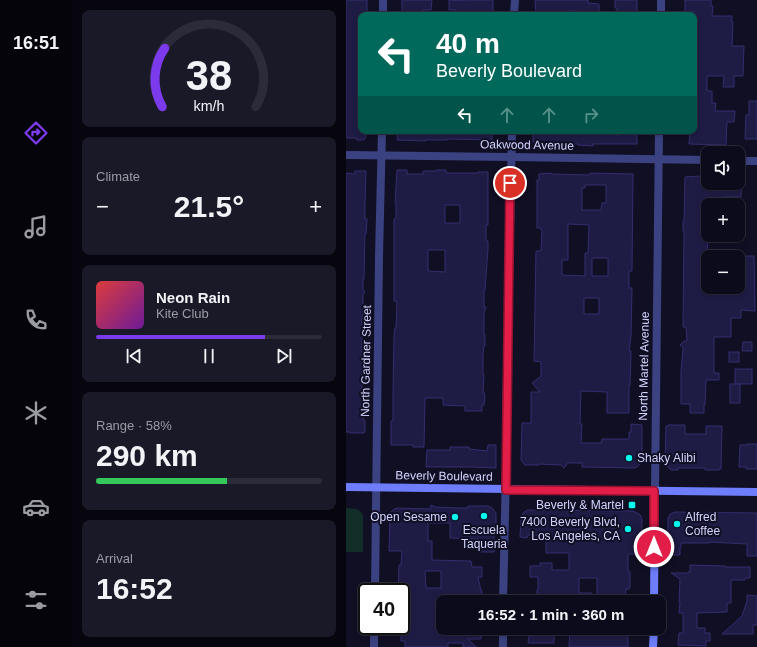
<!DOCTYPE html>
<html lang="en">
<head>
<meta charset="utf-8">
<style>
  body { margin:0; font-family:Helvetica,sans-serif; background:#1a1928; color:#f1f3f6; height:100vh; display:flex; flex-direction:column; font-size:15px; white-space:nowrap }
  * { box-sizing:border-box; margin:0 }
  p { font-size:13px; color:#9a9ba3 }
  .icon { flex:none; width:22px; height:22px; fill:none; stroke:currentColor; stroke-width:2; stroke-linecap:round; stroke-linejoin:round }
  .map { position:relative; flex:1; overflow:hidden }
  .side { display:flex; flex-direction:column; gap:10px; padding:10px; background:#07060f; width:274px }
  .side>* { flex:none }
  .guide { position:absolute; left:12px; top:12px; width:339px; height:122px; border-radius:8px; box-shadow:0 2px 6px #0003,0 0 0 1px #2c2b3a; background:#00695c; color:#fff; overflow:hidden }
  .buttons { position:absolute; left:355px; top:146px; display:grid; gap:8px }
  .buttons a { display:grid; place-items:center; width:44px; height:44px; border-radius:8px; background:#0c0b1b; box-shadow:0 2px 6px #0003,0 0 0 1px #2c2b3a; font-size:20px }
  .speed { position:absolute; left:12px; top:583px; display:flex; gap:8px; font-size:20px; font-weight:700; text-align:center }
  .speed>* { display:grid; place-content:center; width:52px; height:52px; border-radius:50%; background:#0c0b1b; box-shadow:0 2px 6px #0003,0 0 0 1px #2c2b3a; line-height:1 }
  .speed .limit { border:2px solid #111; border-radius:6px; background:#fff; color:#111 }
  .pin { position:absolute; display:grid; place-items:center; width:34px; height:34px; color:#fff; margin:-17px; border:2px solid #fff; border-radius:50%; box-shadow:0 1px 4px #0007 }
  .me { position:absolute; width:44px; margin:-22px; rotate:0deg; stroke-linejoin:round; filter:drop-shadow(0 0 3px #0008) }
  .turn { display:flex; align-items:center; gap:14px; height:84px; padding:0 12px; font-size:18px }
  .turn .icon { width:52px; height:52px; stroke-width:2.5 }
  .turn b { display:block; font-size:28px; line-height:34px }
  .lanes { display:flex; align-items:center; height:38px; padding:0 12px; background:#0003; justify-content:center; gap:20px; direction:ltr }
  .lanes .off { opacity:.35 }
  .big { font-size:30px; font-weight:600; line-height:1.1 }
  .side .widget { flex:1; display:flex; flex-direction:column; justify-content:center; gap:6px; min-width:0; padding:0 14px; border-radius:8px; background:#1a1928 }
  .side .dial { align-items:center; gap:0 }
  .dial svg { height:104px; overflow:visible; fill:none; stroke:#2c2b3a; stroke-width:7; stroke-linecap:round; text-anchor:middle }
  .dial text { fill:#f1f3f6; stroke:none }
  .song { display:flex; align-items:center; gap:12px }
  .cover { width:48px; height:48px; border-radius:6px; background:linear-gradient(135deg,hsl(0 70% 55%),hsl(280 70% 35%)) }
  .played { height:4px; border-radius:2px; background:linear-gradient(90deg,#7c3aed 75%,#2c2b3a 75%) }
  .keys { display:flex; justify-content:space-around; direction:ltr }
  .heat { display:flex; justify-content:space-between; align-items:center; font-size:22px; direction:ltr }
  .charge { height:6px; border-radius:3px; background:linear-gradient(90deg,#34c759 58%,#2c2b3a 0) }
  .trip { position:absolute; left:90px; top:595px; width:230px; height:40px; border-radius:8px; background:#0c0b1b; box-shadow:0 2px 6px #0003,0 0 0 1px #2c2b3a; font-weight:600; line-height:40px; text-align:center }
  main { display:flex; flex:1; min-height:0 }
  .dock { display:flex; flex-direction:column; width:72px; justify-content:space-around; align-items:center; background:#05040b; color:#9a9ba3 }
  .dock .icon { width:28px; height:28px }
  .dock .on { color:#7c3aed }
  .dock b { font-size:18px; color:#f1f3f6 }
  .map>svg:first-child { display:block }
  .green { fill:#122e29 }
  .building { fill:#1e1c44; stroke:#322e6f; fill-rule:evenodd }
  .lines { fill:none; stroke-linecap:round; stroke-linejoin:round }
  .street { stroke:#3b4281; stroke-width:8 }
  .secondary { stroke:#6d7dfb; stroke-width:8 }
  .route-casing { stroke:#92132f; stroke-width:10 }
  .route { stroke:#e11d48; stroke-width:7 }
  .poi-dot { fill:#07f6ec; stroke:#100f24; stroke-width:1.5 }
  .labels { text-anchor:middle; stroke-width:4; stroke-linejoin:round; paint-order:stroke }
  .street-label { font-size:12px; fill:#d3d4fe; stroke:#100f24 }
  .poi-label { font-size:12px; fill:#d3d4fe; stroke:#100f24; text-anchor:end }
</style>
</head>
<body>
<main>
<nav class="dock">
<b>16:51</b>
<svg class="icon on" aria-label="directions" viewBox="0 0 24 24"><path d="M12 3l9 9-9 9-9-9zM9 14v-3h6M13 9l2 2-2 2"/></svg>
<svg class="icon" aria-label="music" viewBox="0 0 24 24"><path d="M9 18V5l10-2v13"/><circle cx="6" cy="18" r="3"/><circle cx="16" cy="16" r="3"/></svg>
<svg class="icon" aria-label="phone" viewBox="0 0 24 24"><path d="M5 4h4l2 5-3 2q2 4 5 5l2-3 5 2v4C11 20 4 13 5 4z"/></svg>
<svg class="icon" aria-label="climate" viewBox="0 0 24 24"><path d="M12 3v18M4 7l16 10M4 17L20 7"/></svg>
<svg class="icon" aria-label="car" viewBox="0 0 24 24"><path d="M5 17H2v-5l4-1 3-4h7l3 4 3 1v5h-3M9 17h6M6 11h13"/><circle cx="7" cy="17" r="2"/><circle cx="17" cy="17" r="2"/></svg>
<svg class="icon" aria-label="filters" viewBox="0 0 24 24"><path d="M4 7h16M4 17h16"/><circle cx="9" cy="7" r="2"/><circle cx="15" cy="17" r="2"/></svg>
</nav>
<section class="side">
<div class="widget dial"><svg viewBox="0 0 100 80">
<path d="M14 69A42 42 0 1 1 86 69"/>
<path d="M14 69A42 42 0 0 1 16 24" stroke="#7c3aed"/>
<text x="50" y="56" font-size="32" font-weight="700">38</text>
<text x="50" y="72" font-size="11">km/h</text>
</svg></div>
<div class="widget"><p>Climate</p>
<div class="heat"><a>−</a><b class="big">21.5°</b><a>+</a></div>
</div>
<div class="widget">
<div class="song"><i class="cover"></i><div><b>Neon Rain</b><p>Kite Club</p></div></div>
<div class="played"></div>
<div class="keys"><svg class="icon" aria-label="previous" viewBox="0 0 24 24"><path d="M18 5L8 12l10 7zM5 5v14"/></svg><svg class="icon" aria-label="pause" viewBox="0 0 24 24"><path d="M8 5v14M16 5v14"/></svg><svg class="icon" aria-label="next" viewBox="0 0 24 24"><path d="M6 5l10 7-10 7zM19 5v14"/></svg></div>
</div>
<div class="widget"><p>Range · 58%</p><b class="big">290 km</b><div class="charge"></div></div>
<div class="widget"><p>Arrival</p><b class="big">16:52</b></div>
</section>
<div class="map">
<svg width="411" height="647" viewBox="0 0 411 647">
  <rect width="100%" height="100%" fill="#100f24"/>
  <path class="green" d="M0,508C7,509 13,507 17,515V552H0Z"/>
  <g class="building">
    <polygon points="0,0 21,0 21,15 15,15 15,131 19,131 20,137 18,140 11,140 11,138 0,138"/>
    <polygon points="56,0 86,0 85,10 77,10 77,15 56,15"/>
    <polygon points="103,0 121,1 121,0 147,0 147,15 110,15 110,10 103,10"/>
    <polygon points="189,0 242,0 242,3 253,4 253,12 222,11 221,15 190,15"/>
    <polygon points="269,0 291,0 291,15 271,15 271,8 269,8"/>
    <polygon points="339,0 365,0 365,6 367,6 366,16 386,16 386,22 387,22 386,46 398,46 397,76 388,76 388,87 377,87 378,76 361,76 361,91 366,91 366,103 370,103 369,111 389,111 388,122 381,122 380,145 343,144 344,131 348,131 348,12 339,12"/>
    <polygon points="403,101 411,101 411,139 399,139 400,115 403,115"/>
    <polygon points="52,131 146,131 146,140 101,139 101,140 80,140 80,141 51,140"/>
    <polygon points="187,131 256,131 256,134 274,135 274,131 291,131 291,144 247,144 247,146 232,145 232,144 189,143 189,142 187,142"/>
    <path d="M51,170H61V174H77V171H90V170H100V173H132V172H142V225H140V241H142V249L139,290H138V307H140L138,314V335H139V346H138L137,355V373L138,376L137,392H138L139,396L138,405H136V411H119V406L97,405V398H79L78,447H67V445H45V421H47V394L48,335L49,328H50L51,301H48V219L50,218V203H49ZM99,205H114V223H99ZM82,250H99V272L82,271Z"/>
    <polygon points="9,171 20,171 19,203 19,219 21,219 20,234 19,234 18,279 17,279 17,289 19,292 17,294 17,316 16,316 16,377 17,380 16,382 16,401 17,401 17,420 19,420 19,432 18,432 18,433 4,433 4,432 0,432 0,173 9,174"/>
    <path d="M205,173L206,174L244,175V173L287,174L286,271H283V288H286L285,336L283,351H285L284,385H283V413H261V392L235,391L234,424H236L235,443H255L256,439H283V432H285V424L296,425V461L295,463L291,467L288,468L236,467V463H222L218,468L215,465L193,464V465H179L175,460L176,423H185V392H194L186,383L195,376V362L188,361L190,251H195L196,230H195V228H191V180H193V174ZM239,185H260V203H256L255,210H236V188H239ZM222,224L243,225L242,253H239V276L216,275V260H222ZM246,258H262V276H246ZM238,298H253V314H238Z"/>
    <polygon points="354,176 362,176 362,183 396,183 395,197 376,197 375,205 362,205 362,240 361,254 362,254 362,287 382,288 382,287 392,287 392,261 397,261 397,256 408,256 409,311 395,310 395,318 385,318 385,337 368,337 368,373 373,373 373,380 360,380 359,405 358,405 358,413 344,413 344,404 335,404 335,372 337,348 334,345 338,341 341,341 340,327 337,327 338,231 337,231 337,221 338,221 339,177"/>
    <polygon points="397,342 406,342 406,351 396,351"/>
    <rect x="383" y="352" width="10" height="10"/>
    <rect x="389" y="369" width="17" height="15"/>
    <rect x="384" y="384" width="10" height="19"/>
    <polygon points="323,425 339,425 339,434 360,434 360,426 376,426 375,469 373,469 373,470 359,470 359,468 332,468 332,470 325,470 319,464 320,426"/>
    <polygon points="401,444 411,444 411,469 400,469 400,467 393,467 394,445 401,445"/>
    <polygon points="142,445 150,445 150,468 125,467 80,467 81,450 104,450 104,447 123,447 123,449 141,451"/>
    <path d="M85,505L89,507L111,508H122V506H142L146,508L150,513V529H148V552H132V539L104,538V523H82V541H86V560L125,561L126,567H136V577H132L135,591H136V599H125V602H97V609H93V633H117L118,635V628H136L135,639H122L130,647H117V643H102V647H59V641H55V635H51V626H55V612H58V595H55V592H52L53,565H55L56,551H43L44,516L45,512L48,509L51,508L84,509ZM79,571H95V588H80Z"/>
    <polygon points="182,510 287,511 293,514 295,516 296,520 295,554 282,554 282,571 284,572 284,587 283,589 280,589 279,602 264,602 264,596 251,596 251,578 233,578 233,593 246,593 246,602 220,602 220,598 198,597 198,601 191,601 191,590 192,590 192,577 184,577 184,566 194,566 194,563 206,563 206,570 223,570 223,553 200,553 200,536 182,535 181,538 174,537 175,517 178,512"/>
    <polygon points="329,512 411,513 411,556 401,556 401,544 363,542 363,543 335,543 335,547 334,547 334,555 321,555 322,518 324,514"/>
    <polygon points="344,565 379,566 379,567 404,567 404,578 399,578 399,580 385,580 385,603 381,603 381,612 351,613 351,628 359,628 359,633 364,633 364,641 360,641 360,646 332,645 333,633 337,633 337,613 333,613 334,602 333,602 334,579 325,573 342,573 342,572 344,572"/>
    <polygon points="401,595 411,596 411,625 407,625 407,634 376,634 396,616 401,601"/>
    <polygon points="189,628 202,628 202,630 208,630 208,643 182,643 183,636 186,636 187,631 189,631"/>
    <polygon points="224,628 239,628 239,634 259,635 259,628 282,628 282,647 223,647"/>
  </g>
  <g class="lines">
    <g class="street">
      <polyline points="37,15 37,0"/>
      <polyline points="168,15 169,0"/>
      <polyline points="315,15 315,0"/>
      <polyline points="0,155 165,157 362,160"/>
      <polyline points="392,161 411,161"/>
      <polyline points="309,491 313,131"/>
      <polyline points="29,592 33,257 36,131"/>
      <polyline points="157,602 160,471 160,419 166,131"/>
      <polyline points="28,647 28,626"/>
      <polyline points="157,647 157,628"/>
    </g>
    <g class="secondary">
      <polyline points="0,487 411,492"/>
      <polyline points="308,602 309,491"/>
      <polyline points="307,647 308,628"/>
    </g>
  </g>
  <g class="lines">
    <g class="route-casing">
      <polyline id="route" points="164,183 160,490 308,491 308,547"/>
    </g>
    <use href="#route" class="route"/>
  </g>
  <g class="poi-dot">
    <circle cx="283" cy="458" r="4"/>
    <rect x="282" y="501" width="8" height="8" rx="2"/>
    <circle cx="138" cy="516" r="4"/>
    <circle cx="109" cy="517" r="4"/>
    <circle cx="331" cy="524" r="4"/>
    <circle cx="282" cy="529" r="4"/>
  </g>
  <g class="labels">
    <g class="street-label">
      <text transform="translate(181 145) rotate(1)" y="4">Oakwood Avenue</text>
      <text transform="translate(20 361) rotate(-89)" y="4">North Gardner Street</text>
      <text transform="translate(298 366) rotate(-89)" y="4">North Martel Avenue</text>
      <text transform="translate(98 476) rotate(1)" y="4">Beverly Boulevard</text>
    </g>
    <g class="poi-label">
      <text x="291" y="462" text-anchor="start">Shaky Alibi</text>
      <text x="278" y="509">Beverly &amp; Martel</text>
      <text x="101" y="521">Open Sesame</text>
      <text x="339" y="521" text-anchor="start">Alfred<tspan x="339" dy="14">Coffee</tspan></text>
      <text x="274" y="526">7400 Beverly Blvd,<tspan x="274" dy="14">Los Angeles, CA</tspan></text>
      <text x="138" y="534" text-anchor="middle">Escuela<tspan x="138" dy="14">Taqueria</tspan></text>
    </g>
  </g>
</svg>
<div class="buttons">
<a><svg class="icon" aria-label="sound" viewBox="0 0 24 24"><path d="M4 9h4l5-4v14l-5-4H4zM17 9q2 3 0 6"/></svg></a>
<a>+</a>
<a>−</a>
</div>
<div class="speed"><div class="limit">40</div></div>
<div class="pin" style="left:164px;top:183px;background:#d93025"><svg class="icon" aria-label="arrive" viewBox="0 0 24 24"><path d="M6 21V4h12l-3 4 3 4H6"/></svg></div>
<svg class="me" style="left:308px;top:547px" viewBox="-20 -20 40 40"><circle r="17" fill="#e11d48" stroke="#fff" stroke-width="3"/><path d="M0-11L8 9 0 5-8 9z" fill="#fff"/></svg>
<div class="trip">16:52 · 1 min · 360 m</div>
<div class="guide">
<div class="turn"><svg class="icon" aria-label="left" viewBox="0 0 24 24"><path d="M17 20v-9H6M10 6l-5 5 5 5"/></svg><div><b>40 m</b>Beverly Boulevard</div></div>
<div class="lanes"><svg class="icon" aria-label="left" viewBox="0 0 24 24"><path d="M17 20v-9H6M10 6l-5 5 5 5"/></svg><svg class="icon off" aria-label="ahead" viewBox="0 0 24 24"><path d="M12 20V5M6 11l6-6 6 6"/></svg><svg class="icon off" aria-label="ahead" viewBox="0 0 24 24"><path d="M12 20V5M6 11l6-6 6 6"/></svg><svg class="icon off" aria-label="right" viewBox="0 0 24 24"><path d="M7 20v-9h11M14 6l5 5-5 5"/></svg></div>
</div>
</div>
</main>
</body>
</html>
